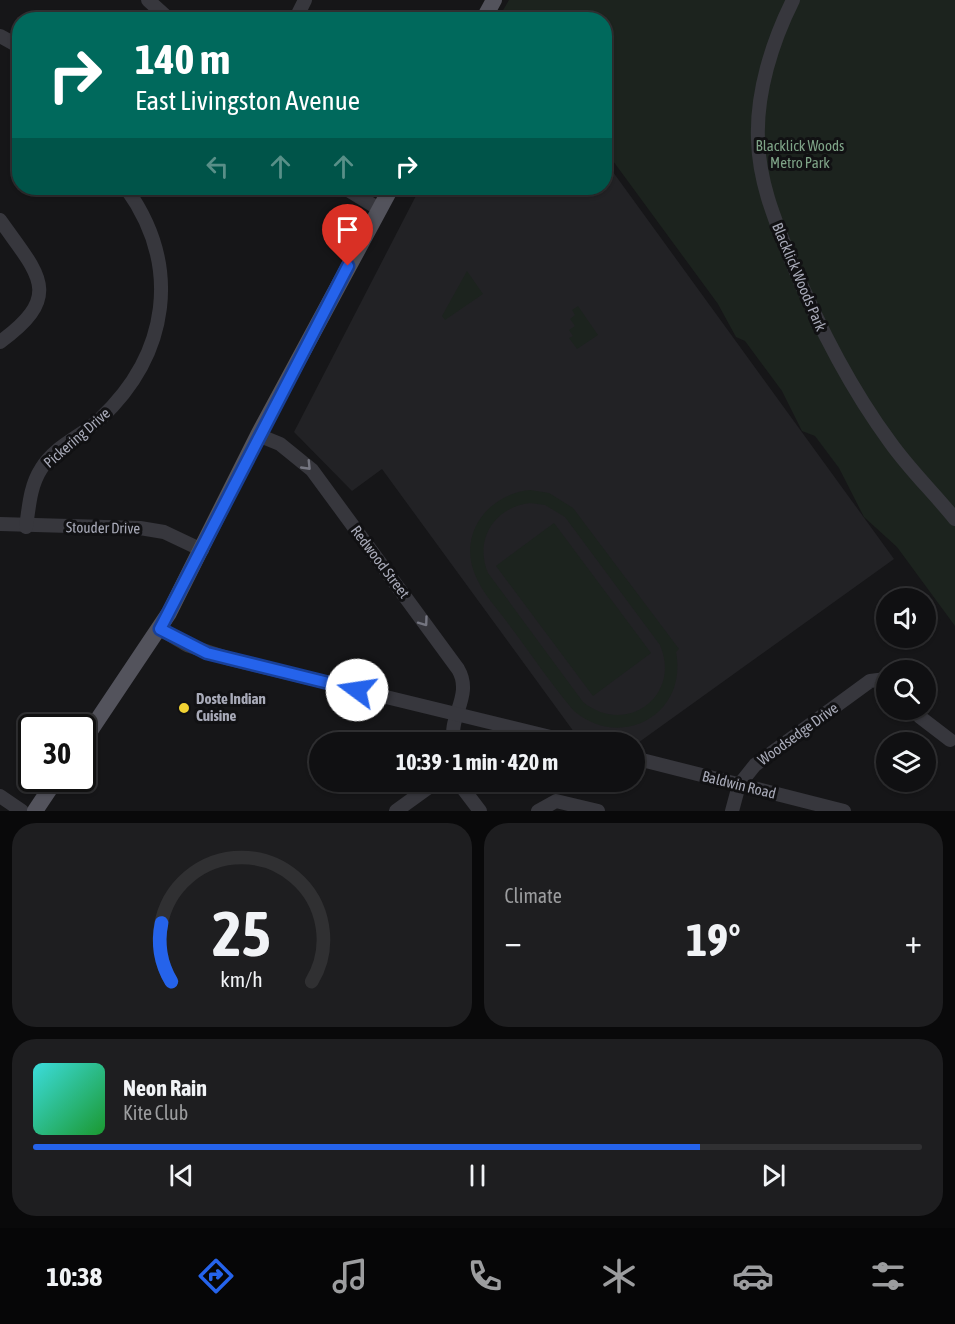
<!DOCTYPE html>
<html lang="en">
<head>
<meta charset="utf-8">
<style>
  body { margin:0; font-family:"Asap Condensed",sans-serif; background:#1e1e20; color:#f1f3f6; height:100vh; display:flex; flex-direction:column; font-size:22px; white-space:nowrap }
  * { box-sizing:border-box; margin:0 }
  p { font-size:20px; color:#9c9d9f }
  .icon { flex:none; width:33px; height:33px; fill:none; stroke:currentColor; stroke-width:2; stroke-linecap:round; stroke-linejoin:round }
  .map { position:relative; height:811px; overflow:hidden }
  .drawer { display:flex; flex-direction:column; gap:12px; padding:12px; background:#09090a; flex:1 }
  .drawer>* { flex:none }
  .hud { position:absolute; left:12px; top:12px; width:600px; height:183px; border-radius:24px; box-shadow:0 2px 4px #0004,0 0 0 2px #303032; background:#00695c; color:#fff; overflow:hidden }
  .fabs { position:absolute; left:876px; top:588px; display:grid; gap:12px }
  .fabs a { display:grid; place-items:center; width:60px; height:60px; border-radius:50%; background:#101012; box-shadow:0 2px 4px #0004,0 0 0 2px #303032; font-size:30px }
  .speed { position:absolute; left:18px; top:714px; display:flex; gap:12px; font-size:30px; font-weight:700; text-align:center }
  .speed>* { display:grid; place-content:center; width:78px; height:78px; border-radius:50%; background:#101012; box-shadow:0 2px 4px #0004,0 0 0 2px #303032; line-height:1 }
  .speed .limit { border:3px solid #111; border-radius:9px; background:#fff; color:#111 }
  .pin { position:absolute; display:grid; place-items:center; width:51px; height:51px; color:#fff; margin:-62px -26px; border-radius:50% 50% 50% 0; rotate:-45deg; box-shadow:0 0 6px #0007 }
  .pin .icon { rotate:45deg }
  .me { position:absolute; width:66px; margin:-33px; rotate:284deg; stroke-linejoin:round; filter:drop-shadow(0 0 4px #0008) }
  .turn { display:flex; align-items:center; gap:21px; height:126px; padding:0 24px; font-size:27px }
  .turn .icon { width:78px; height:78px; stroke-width:2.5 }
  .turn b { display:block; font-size:42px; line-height:51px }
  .lanes { display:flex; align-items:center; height:57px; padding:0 24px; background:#0003; justify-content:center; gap:30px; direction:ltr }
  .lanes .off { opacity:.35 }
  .big { font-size:45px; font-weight:700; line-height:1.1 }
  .drawer .tile { flex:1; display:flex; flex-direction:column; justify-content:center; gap:9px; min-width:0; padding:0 21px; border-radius:24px; background:#1e1e20 }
  .drawer .dial { align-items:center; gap:0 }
  .dial svg { height:156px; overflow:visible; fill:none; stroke:#303032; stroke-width:7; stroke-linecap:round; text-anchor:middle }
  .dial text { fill:#f1f3f6; stroke:none }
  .song { display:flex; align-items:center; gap:18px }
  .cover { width:72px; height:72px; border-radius:9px; background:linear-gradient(135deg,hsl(180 70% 55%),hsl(130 70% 35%)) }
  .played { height:6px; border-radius:3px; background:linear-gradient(90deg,#2563eb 75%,#303032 75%) }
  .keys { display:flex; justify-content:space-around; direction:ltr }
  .heat { display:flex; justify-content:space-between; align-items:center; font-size:33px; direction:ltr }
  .drawer .tiles { flex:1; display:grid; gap:12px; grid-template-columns:1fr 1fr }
  .tile:last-child { grid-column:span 2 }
  .trip { position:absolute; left:309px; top:732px; width:336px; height:60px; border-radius:30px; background:#101012; box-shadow:0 2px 4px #0004,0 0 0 2px #303032; font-weight:700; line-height:60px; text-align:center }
  .tab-bar { display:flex; height:96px; justify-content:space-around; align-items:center; background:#060607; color:#9c9d9f }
  .tab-bar .icon { width:42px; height:42px }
  .tab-bar .selected { color:#2563eb }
  .tab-bar b { font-size:27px; color:#f1f3f6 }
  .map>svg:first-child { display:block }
  .built { fill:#222225 }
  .green { fill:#1c231e; fill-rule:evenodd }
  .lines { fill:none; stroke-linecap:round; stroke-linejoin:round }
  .minor { stroke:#37373d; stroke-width:14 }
  .major { stroke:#53535c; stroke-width:16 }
  .oneway { stroke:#757681 }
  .route-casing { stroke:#184099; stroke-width:15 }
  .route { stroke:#2563eb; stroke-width:10 }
  .poi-dot { fill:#f2d333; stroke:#111113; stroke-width:2 }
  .labels { text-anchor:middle; stroke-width:6; stroke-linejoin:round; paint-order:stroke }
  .park-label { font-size:15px; fill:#7ea387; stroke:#111113 }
  .street-label { font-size:15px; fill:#a8aab8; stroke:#111113 }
  .poi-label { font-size:15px; font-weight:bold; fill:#a8aab8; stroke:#111113; text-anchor:start }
</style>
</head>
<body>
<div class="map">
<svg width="955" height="811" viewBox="0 0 955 811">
  <rect width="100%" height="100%" fill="#161618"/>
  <polygon class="built" points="605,161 894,559 635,745 634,742 615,742 574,732 382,469 352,491 294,432 420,188 604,188"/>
  <g class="green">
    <polygon points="509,0 955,0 955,626 897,547 864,517 839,468 815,436 802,431 782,391 745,341 736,337 718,304 605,150 604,20 508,19 502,12"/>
    <polygon points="467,271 483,294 445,320 442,316"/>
    <polygon points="578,306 598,335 577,349 569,338 573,336 569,330 575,326 570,319 575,315 572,310"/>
    <path d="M530,490L549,493L573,508L679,649L676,652C688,714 622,751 574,711C551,684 531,654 510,626C498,609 481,592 474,572C459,531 490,494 530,490ZM530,503L545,505L565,517L660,645C682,696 626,737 583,702L488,573C474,540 494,507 530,503Z"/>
    <polygon points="554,523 651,653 593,696 496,566"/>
  </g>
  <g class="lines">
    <g class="minor">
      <polyline points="148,0 170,20"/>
      <path d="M793,0C772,42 756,93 758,140C759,182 775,220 790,258C817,323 848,385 890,442C909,469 934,493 955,519"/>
      <polyline points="295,20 305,0"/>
      <polyline points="0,36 20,47"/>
      <polyline points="345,188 379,209"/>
      <path d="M0,220C38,274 65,295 0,342"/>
      <path d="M258,435L280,444L312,470L458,669C474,696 446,719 455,742"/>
      <polyline points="0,524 140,528 164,532 202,550"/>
      <path d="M26,527C29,507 30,486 41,469C54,446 81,437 100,419C169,354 182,266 126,188"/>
      <polyline points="160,629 187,645 230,659 571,742"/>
      <polyline points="914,710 920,717 950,740"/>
      <polyline points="634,758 844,811"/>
      <polyline points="458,782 480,811"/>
      <polyline points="0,796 22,811"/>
      <polyline points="396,811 436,782"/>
      <polyline points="538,811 556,801 598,811"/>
      <polyline points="732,811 739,785 755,765 870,681 886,679"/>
    </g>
    <g class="major">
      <polyline points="483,20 494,0"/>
      <polyline points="82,743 169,613 258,435 391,188"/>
      <polyline points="35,811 57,778"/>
    </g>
  </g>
  <defs><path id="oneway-chevron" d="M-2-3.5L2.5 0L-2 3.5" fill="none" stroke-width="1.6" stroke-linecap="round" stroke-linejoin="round" transform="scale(1.5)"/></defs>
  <g class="oneway">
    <use href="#oneway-chevron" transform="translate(307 466) rotate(46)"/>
    <use href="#oneway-chevron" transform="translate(424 622) rotate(54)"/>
  </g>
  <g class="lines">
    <g class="route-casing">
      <polyline id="route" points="348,266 160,629 207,653 357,690"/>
    </g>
    <use href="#route" class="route"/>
  </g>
  <circle class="poi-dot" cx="184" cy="708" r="6"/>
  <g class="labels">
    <g class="park-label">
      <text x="800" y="151">Blacklick Woods<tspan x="800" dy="17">Metro Park</tspan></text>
    </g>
    <g class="street-label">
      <text transform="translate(799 277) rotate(67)" y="5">Blacklick Woods Park</text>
      <text transform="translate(77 438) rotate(-41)" y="5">Pickering Drive</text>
      <text transform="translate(103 528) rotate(1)" y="5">Stouder Drive</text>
      <text transform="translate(380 562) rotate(53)" y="5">Redwood Street</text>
      <text transform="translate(798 734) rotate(-36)" y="5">Woodsedge Drive</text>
      <text transform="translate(739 785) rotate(14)" y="5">Baldwin Road</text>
    </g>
    <g class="poi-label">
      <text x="196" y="704">Doste Indian<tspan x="196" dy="17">Cuisine</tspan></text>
    </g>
  </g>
</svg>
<div class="fabs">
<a><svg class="icon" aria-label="sound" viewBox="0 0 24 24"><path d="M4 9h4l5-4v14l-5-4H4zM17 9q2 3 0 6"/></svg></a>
<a><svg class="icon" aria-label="search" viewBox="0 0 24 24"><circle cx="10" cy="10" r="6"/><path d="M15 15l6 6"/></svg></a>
<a><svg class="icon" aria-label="layers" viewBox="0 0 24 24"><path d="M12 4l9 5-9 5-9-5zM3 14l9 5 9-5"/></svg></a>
</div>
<div class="speed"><div class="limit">30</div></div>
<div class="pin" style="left:348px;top:266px;background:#d93025"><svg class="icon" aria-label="arrive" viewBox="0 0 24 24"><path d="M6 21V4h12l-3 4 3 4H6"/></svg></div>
<svg class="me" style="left:357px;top:690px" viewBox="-20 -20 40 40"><circle r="19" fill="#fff"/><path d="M0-13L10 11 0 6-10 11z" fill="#2563eb"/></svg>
<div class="trip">10:39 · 1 min · 420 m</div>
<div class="hud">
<div class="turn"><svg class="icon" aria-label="right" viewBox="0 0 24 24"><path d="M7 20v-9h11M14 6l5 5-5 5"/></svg><div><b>140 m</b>East Livingston Avenue</div></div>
<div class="lanes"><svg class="icon off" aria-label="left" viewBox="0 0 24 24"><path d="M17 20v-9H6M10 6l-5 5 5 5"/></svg><svg class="icon off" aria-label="ahead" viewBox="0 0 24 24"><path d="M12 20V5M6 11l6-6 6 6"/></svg><svg class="icon off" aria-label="ahead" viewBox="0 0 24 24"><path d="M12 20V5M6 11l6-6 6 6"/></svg><svg class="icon" aria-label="right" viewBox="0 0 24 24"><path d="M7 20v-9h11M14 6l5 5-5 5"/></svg></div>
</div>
</div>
<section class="drawer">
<div class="tiles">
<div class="tile dial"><svg viewBox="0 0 100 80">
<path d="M14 69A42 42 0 1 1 86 69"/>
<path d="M14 69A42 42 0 0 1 9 39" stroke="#2563eb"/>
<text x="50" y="56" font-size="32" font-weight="700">25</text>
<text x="50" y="72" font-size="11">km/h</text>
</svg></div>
<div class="tile"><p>Climate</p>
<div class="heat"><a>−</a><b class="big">19°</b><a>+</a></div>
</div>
<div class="tile">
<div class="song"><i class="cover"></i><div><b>Neon Rain</b><p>Kite Club</p></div></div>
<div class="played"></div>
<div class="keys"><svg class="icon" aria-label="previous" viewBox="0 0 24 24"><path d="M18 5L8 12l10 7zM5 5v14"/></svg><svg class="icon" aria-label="pause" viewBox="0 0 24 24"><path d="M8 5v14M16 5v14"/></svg><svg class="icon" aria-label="next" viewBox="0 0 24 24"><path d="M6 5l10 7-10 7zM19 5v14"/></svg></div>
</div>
</div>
</section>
<nav class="tab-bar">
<b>10:38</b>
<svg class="icon selected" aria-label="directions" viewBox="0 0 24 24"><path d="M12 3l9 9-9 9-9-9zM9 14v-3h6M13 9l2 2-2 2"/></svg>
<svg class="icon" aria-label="music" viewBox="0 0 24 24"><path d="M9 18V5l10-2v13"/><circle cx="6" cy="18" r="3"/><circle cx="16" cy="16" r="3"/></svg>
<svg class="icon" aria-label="phone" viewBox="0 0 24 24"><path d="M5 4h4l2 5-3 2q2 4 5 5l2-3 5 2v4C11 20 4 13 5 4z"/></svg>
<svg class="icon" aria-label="climate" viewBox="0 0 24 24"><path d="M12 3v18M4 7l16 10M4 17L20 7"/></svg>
<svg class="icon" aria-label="car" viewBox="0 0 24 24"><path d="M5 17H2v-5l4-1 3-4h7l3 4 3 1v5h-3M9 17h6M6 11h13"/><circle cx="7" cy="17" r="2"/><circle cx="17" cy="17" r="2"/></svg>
<svg class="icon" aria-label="filters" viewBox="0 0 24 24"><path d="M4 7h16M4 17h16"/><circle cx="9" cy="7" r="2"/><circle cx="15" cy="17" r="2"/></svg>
</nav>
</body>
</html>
